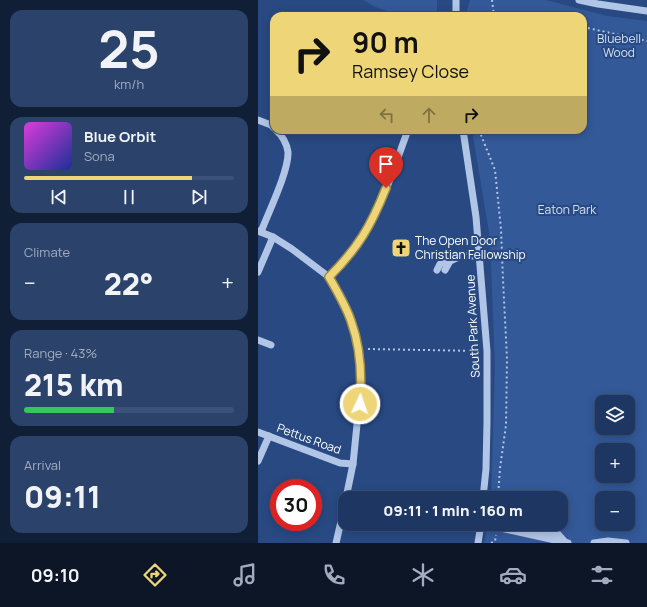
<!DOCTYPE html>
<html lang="en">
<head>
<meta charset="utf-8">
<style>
  body { margin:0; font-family:Manrope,sans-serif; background:#2b426b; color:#f1f3f6; height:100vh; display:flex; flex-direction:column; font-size:15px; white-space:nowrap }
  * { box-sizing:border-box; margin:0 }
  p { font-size:13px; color:#a1acbe }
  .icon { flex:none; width:22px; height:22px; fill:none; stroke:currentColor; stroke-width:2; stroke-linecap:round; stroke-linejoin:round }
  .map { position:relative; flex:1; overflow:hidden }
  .side { display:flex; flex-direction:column; gap:10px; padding:10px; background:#101e36; width:258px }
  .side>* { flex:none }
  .guide { position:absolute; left:12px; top:12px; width:317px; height:122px; border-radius:12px; box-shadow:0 2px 10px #0003,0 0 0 1px #3c5177; background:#eed578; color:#111; overflow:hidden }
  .tools { position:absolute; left:337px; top:395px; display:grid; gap:8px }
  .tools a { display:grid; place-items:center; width:40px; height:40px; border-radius:8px; background:#1e3762; box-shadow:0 2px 10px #0003,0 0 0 1px #3c5177; font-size:20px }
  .speed { position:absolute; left:12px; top:479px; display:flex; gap:8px; font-size:20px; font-weight:700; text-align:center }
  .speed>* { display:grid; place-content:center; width:52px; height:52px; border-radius:50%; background:#1e3762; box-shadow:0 2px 10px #0003,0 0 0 1px #3c5177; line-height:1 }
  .speed .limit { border:6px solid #d22; background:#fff; color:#111 }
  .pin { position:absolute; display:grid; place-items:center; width:34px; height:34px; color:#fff; margin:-41px -17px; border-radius:50% 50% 50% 0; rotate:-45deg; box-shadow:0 0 4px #0007 }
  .pin .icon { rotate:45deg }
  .me { position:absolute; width:44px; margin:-22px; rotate:3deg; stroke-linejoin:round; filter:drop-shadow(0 0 3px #0008) }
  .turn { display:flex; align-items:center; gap:14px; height:84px; padding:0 16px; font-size:18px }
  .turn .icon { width:52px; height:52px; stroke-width:2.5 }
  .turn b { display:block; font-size:28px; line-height:34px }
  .lanes { display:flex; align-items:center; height:38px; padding:0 16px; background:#0003; justify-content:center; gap:20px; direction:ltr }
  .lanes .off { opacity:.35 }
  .big { font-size:30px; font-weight:800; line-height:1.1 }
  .side .tile { flex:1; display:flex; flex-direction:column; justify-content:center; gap:6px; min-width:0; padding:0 14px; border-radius:12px; background:#2b426b }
  .side .dial { align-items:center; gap:0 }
  .dial b { font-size:52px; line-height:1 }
  .song { display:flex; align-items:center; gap:12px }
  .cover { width:48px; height:48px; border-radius:6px; background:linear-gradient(135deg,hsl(300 70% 55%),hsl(230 70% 35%)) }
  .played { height:4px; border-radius:2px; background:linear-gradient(90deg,#eed578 80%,#3c5177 80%) }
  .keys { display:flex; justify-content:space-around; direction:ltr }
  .heat { display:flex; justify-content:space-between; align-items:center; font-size:22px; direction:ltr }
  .charge { height:6px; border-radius:3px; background:linear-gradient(90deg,#34c759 43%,#3c5177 0) }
  .trip { position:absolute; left:80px; top:491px; width:230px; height:40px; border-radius:12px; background:#1e3762; box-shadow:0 2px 10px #0003,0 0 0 1px #3c5177; font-weight:800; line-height:40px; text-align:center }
  .menu { display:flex; height:64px; justify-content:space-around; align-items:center; background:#0c1627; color:#a1acbe }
  .menu .icon { width:28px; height:28px }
  .menu .on { color:#eed578 }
  .menu b { font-size:18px; color:#f1f3f6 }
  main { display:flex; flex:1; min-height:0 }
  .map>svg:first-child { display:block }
  .green { fill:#335999; fill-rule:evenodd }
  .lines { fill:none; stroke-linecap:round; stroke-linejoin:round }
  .path { stroke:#b1c5e6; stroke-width:2; stroke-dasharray:2 3; stroke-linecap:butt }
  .minor { stroke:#b1c5e6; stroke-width:7 }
  .route-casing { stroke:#9b8a4e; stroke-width:10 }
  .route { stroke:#eed578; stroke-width:7 }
  .labels { text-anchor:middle; stroke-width:4; stroke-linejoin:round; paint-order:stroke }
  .park-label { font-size:12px; fill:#d4e1f5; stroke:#284982 }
  .poi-label { font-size:12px; fill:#fff; stroke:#284982; text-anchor:start }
  .street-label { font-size:12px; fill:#fff; stroke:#284982 }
</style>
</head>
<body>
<main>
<section class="side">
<div class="tile dial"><b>25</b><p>km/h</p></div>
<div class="tile">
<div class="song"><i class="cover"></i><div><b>Blue Orbit</b><p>Sona</p></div></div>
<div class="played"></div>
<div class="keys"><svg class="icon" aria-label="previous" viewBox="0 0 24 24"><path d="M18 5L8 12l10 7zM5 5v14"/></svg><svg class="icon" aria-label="pause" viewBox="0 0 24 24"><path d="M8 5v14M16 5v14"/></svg><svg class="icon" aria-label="next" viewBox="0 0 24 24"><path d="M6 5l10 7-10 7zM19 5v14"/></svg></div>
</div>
<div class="tile"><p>Climate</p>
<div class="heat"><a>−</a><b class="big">22°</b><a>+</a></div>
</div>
<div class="tile"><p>Range · 43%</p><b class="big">215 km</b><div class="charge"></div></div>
<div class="tile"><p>Arrival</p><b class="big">09:11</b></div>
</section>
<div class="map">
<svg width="389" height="543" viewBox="0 0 389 543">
  <rect width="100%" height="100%" fill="#284982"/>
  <g class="green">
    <polygon points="105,0 179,0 179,16 144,16 117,7"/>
    <path d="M212,0H288L349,16L389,21V543H226L230,524H303V498H233L237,366L232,239L214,130H325V16H207ZM344,402H370V428H344ZM344,450H370V476H344ZM344,498H370V524H344Z"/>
  </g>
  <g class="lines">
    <g class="path">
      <polyline points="234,0 236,16"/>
      <polyline points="325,27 389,41"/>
      <polyline points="221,130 237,170 243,229 245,280 249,359 248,425 242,468 240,498"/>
      <polyline points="110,349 221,351"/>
      <polyline points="233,543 237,541 238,535"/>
    </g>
    <g class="minor">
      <polyline points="321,0 340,4 389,11"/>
      <polyline points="198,16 198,0"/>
      <polyline points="0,120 13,125 16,128"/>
      <polyline points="205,130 218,217 229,351 229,422 228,469 225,498"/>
      <polyline points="0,231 15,237 34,249 71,277 93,321 101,349 103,385 95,464 88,498"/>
      <path d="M3,232C10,213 31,171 30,152C29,144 24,135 18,130"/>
      <polyline points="179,270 182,264 192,261"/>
      <polyline points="187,270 192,261 203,256 222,256"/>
      <polyline points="0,272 15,237"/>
      <path d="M71,277C82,266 93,255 101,242C124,209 136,167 150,130"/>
      <polyline points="0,340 13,345"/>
      <polyline points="0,432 82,463 95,464"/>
      <polyline points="0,461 11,436"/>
      <polyline points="223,526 238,527 310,543"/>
      <polyline points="245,526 258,525 300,534 307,542"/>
      <polyline points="78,543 87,504"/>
      <polyline points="220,543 223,524"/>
      <polyline points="336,543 350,541 368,543"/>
    </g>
  </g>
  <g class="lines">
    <g class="route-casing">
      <path id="route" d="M102,404C104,376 103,348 93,321C88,306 79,291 71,277C100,248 113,226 128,188"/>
    </g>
    <use href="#route" class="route"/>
  </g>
  <defs>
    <g id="church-square" transform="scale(1)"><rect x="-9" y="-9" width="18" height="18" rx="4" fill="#eed578" stroke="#284982"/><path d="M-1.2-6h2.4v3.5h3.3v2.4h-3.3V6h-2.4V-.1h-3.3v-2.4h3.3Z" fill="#111"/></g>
  </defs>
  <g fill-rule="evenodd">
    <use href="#church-square" x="143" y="248"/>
  </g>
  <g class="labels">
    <g class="park-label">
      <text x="361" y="43">Bluebell<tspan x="361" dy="14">Wood</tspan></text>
      <text x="309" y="214">Eaton Park</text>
    </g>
    <g class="poi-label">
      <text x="157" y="245">The Open Door<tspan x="157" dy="14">Christian Fellowship</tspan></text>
    </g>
    <g class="street-label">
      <text transform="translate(215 326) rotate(-93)" y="4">South Park Avenue</text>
      <text transform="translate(51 439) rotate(20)" y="4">Pettus Road</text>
    </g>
  </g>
</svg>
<div class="tools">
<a><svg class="icon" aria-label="layers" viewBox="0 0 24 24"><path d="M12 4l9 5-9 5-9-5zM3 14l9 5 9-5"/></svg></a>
<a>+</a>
<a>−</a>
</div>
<div class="speed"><div class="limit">30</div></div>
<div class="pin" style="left:128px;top:188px;background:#d93025"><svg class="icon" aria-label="arrive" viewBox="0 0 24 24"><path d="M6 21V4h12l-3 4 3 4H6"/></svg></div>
<svg class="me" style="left:102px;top:404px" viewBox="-20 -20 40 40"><circle r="17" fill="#eed578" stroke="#fff" stroke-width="3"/><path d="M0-11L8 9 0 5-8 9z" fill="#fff"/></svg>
<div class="trip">09:11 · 1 min · 160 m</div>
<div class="guide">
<div class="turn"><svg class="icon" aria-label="right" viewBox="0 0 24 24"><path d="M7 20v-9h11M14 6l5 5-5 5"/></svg><div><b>90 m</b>Ramsey Close</div></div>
<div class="lanes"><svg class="icon off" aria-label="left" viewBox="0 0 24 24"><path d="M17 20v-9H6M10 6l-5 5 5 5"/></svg><svg class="icon off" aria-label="ahead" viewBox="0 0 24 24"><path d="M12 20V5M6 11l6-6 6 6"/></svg><svg class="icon" aria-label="right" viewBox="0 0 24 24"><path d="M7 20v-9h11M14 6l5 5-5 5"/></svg></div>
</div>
</div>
</main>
<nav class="menu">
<b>09:10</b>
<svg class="icon on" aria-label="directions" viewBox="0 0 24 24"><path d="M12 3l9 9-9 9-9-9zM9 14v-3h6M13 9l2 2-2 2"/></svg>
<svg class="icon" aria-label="music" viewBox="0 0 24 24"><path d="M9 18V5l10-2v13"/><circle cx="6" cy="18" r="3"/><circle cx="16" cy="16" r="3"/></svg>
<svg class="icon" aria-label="phone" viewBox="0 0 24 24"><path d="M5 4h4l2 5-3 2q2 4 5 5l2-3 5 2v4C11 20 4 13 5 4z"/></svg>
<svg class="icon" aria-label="climate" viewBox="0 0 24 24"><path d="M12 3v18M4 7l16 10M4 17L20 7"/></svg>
<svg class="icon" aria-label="car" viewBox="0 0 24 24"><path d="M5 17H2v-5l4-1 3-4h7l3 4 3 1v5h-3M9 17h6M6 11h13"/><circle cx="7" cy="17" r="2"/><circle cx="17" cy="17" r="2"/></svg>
<svg class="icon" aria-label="filters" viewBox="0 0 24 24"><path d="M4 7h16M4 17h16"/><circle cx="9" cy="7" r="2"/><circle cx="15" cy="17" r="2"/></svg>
</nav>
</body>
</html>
